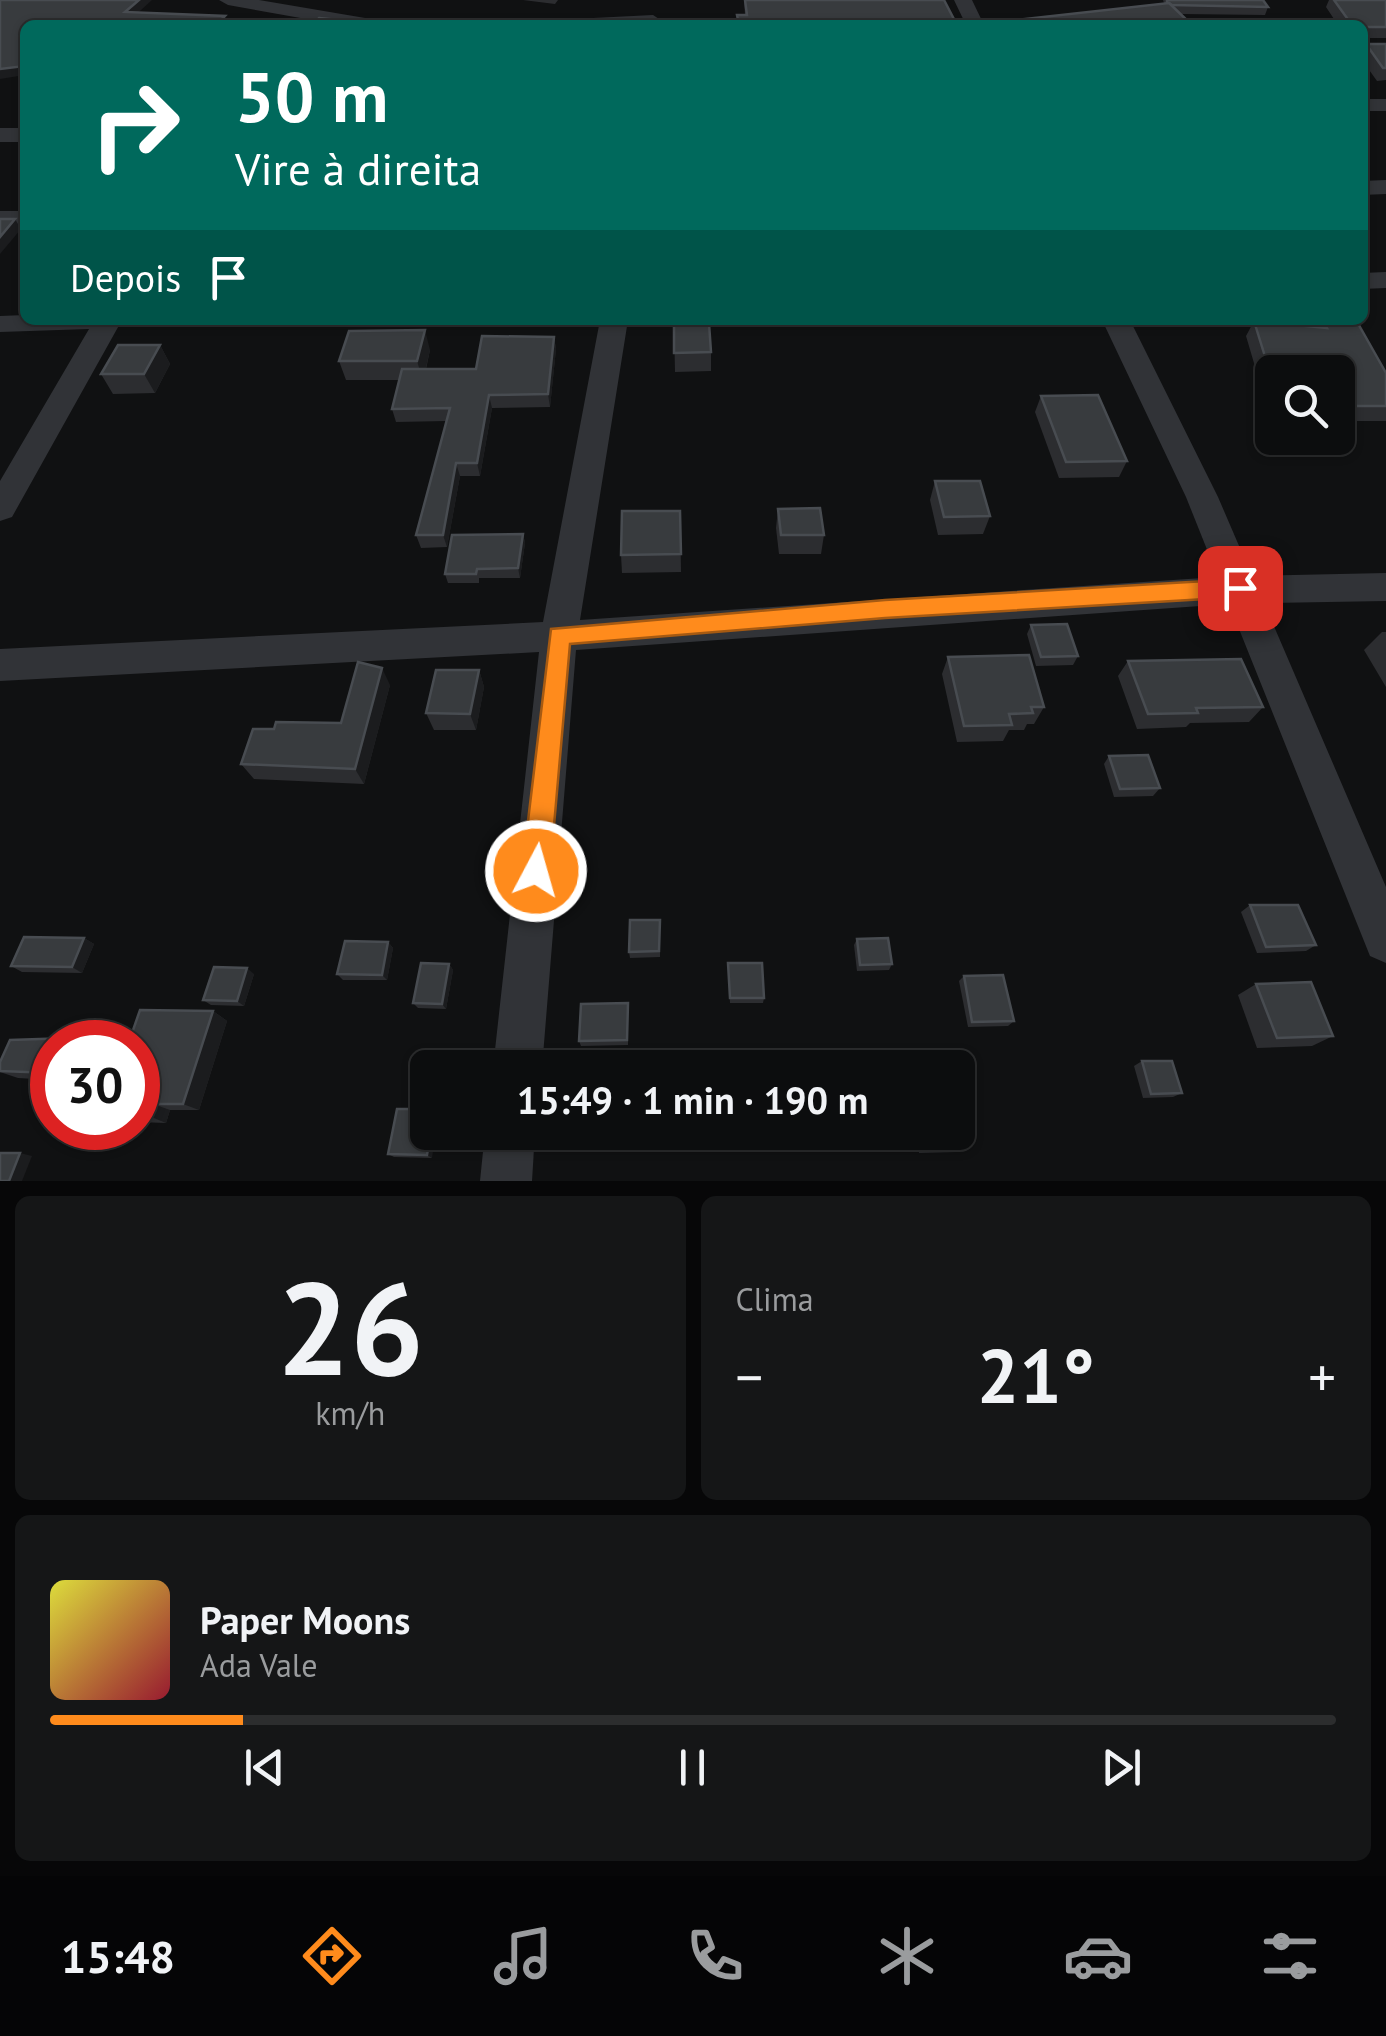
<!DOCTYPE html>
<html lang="pt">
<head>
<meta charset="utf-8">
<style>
  body { margin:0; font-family:"PT Sans",sans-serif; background:#151617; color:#f1f3f6; height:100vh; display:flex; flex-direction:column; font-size:38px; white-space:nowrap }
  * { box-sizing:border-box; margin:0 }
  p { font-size:32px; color:#9a9c9e }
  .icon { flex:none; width:55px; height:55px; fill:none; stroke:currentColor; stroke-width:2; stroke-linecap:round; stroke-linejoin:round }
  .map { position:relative; height:1181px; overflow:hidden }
  .sheet { display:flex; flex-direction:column; gap:15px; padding:15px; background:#070708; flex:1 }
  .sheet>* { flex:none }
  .banner { position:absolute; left:20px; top:20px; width:1348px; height:305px; border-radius:15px; box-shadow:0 2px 8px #0004,0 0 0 2px #2c2d2e; background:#00695c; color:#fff; overflow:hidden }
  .buttons { position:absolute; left:1255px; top:355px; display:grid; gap:20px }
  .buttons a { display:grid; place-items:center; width:100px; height:100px; border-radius:15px; background:#0c0d0e; box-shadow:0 2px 8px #0004,0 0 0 2px #2c2d2e; font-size:50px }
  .speed { position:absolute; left:30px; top:1020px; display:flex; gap:20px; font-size:50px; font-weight:700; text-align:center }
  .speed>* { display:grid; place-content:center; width:130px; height:130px; border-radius:50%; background:#0c0d0e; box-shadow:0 2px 8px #0004,0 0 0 2px #2c2d2e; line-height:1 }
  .speed .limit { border:15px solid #d22; background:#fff; color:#111 }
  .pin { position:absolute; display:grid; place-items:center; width:85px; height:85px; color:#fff; margin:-42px; border-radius:20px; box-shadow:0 5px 15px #0006 }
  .me { position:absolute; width:110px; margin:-55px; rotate:6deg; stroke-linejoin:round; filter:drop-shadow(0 0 8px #0008) }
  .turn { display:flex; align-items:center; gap:35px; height:210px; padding:0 50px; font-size:45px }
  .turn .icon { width:130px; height:130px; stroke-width:2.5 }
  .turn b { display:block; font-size:70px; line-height:85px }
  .then { display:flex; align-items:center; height:95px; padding:0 50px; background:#0003; gap:20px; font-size:38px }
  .big { font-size:75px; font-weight:800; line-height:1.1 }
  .sheet .widget { flex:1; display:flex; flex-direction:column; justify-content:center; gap:15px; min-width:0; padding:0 35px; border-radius:15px; background:#151617 }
  .sheet .dial { align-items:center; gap:0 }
  .dial b { font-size:130px; line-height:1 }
  .song { display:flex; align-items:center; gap:30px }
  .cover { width:120px; height:120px; border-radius:15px; background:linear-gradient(135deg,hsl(60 70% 55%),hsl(350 70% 35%)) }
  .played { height:10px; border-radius:5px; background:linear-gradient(90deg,#ff8b1c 15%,#2c2d2e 15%) }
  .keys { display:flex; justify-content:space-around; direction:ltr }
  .heat { display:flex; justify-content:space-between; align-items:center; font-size:55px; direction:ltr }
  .sheet .tiles { flex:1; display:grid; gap:15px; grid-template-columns:1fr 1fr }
  .widget:last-child { grid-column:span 2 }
  .trip { position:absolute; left:410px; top:1050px; width:565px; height:100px; border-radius:15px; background:#0c0d0e; box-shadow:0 2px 8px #0004,0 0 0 2px #2c2d2e; font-weight:800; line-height:100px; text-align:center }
  .tabs { display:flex; height:160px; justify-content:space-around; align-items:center; background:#050506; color:#9a9c9e }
  .tabs .icon { width:70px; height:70px }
  .tabs .current { color:#ff8b1c }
  .tabs b { font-size:45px; color:#f1f3f6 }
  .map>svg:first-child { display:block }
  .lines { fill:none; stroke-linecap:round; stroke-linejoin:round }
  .minor { fill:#313337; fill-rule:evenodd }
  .wall { fill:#2c2d30 }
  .shaded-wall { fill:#1b1c1e }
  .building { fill:#383b3e; stroke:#484c51; stroke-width:2.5 }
  .route { fill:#ff8b1c; stroke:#a65a12; stroke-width:2.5 }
</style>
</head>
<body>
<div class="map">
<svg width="1386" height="1181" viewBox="0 0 1386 1181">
  <rect width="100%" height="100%" fill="#101112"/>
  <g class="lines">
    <g class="minor">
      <polygon points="219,0 259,0 371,19 380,25 340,25 228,5"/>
      <polygon points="954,0 972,0 984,25 966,25"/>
      <polygon points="653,15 662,21 659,25 564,25 573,19"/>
      <rect x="1362" y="99" width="24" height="12"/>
      <rect x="0" y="128" width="25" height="14"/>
      <polygon points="1386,180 1386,194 1362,195 1362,181"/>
      <rect x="0" y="211" width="25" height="14"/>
      <polygon points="1386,272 1386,288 1362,289 1362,273"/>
      <polygon points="25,315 25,320 122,320 12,517 0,521 0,481 89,329 0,332 0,316"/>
      <polygon points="600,320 628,320 580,620 1218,577 1186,497 1102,320 1130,320 1218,497 1252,576 1386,573 1386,601 1264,603 1386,887 1386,963 1370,956 1229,604 576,650 542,1068 493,1068 539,652 0,681 0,649 543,622"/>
      <polygon points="485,1132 535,1132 532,1181 480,1181"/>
    </g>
  </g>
  <g class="wall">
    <polygon points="523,0 558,0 555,4"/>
    <polygon points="744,0 944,0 957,25 737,25 737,15 745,15"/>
    <polygon points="1163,0 1263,0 1268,7 1265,15 1181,14 1192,25 1006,25 1007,21 1164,3"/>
    <polygon points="1329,0 1386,0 1386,38 1365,38 1365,43 1362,49 1362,25 1338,25 1326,7"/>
    <polygon points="1366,44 1386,44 1386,80 1377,81 1362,60 1362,50"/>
    <polygon points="1319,320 1356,320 1386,373 1386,421 1338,421 1338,372 1272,372 1272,398 1264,397 1246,336 1254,321 1315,327"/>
    <polygon points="674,323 711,352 711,371 675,372"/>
    <polygon points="554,337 556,349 550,407 492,408 480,476 460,476 447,547 421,548 416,535 446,421 396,422 392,409 399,380 346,380 339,361 430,350 426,369 476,369"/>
    <polygon points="160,345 170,364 155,393 113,394 101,374"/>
    <polygon points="1041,396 1127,461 1119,477 1059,478 1035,412"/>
    <polygon points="935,481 990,516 983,534 938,535 930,500"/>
    <polygon points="778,509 824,535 821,554 779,554 776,528"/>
    <polygon points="680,511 681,572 622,573 621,555"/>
    <polygon points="523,534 525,543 520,578 479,578 479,583 448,583 445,574"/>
    <polygon points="1031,625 1078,656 1073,665 1036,666 1027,634"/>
    <polygon points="1382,632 1386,632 1386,687 1364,650"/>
    <polygon points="948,657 1044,707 1034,724 1027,724 1024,730 1009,730 1003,741 957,742 942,674"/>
    <polygon points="1128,661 1263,707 1249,722 1190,723 1186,727 1137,729 1118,676"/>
    <polygon points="479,670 484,687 476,730 434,730 426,713"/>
    <polygon points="390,685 364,784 254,779 241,764 274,729 341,723"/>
    <polygon points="1109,756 1160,788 1153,796 1114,797 1104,764"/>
    <polygon points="1250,905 1316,945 1306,951 1257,953 1241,912"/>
    <polygon points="660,920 660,957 630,958 629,952"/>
    <polygon points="84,938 94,944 82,973 22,972 11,966"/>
    <polygon points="857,939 892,964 889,970 857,971 854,945"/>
    <polygon points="388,942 393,948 387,980 343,980 337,974"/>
    <polygon points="728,963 764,998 763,1003 730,1003"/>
    <polygon points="449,964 453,970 446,1009 418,1008 413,1003"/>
    <polygon points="254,974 244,1006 211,1005 203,1000"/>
    <polygon points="964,976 1014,1021 1008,1026 968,1027 959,981"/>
    <polygon points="1256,984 1333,1036 1312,1046 1257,1048 1238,995"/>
    <polygon points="628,1003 628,1045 581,1046 579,1041"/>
    <polygon points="140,1010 213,1011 227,1021 199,1110 170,1110 166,1123 138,1122 138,1042 52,1042 52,1080 18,1078 0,1072 0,1062 10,1040 131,1036"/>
    <polygon points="1142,1061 1182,1093 1173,1097 1143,1098 1134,1066"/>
    <polygon points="397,1109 432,1158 394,1157 388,1154"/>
    <polygon points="916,1132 958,1132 967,1146 957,1152 919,1153"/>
  </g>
  <g class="shaded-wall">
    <polygon points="139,0 152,0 129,21 125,12"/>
    <polygon points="225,16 228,25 216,25"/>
    <polygon points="25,66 25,75 0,79 0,69"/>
    <polygon points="15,219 21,229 0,254 0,237"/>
    <polygon points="425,330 430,350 423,380 417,361"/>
    <polygon points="554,337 556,349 550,407 548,394"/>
    <polygon points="160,345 170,364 155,393 144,374"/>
    <polygon points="489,395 492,408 480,476 477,463"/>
    <polygon points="456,463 460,476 447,547 443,535"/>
    <polygon points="523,534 525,543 520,578 518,568"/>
    <polygon points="382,668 390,685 364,784 355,769"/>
    <polygon points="479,670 484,687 476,730 470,714"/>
    <polygon points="84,938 94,944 82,973 72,967"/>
    <polygon points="388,942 393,948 387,980 382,975"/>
    <polygon points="449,964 453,970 446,1009 442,1004"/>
    <polygon points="247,968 254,974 244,1006 237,1001"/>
    <polygon points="213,1011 227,1021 199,1110 183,1104"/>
    <polygon points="153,1104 170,1110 166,1123 149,1116"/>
    <polygon points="431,1132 436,1132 432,1158 427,1155"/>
    <polygon points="20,1153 32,1156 22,1181 9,1181"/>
  </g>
  <g class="building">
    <polygon points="0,0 139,0 125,12 225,16 216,25 25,25 25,66 0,69"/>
    <polygon points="745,0 944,0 957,25 865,25 865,21 801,21 802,25 739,25 737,15 747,15"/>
    <polygon points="1167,0 1263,0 1268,7 1172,5 1169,3 1167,3"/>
    <polygon points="1334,0 1386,0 1386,27 1365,27 1365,43 1362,39 1362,25 1352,25"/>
    <polygon points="1169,3 1192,25 1011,25 1007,21"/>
    <polygon points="319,18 360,22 357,25 312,25"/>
    <polygon points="1366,44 1386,44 1386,68 1383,68"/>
    <polygon points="0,219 15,219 0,237"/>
    <polygon points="1323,320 1356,320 1386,373 1386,406 1338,406 1338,372 1272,372 1272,379 1254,321 1327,328"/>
    <polygon points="674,323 709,323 711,352 674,353"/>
    <polygon points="425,330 417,361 339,361 349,331"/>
    <polygon points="482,336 554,337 548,394 489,395 477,463 456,463 443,535 416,535 450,408 392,409 402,369 476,369"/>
    <polygon points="118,345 160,345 144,374 101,374"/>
    <polygon points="1098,395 1127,461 1066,462 1041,396"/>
    <polygon points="935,481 980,481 990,516 944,517"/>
    <polygon points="820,508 824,535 781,535 778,509"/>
    <polygon points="622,511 680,511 681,554 621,555"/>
    <polygon points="523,534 518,568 477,569 476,574 445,574 452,535"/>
    <polygon points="1067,624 1078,656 1041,657 1031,625"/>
    <polygon points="1029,655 1044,707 1031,707 1033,713 1009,714 1012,725 964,726 948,657"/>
    <polygon points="1241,659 1263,707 1196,708 1198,713 1148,714 1128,661"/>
    <polygon points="358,662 382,668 355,769 241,764 253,729 274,729 276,722 341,723"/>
    <polygon points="436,670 479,670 470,714 426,713"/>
    <polygon points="1148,755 1160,788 1120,789 1109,756"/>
    <polygon points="1250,905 1298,905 1316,945 1266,947"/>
    <polygon points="630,920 660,920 659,951 629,952"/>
    <polygon points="24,937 84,938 72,967 11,966"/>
    <polygon points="888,938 892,964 860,965 857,939"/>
    <polygon points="345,941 388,942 382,975 337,974"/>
    <polygon points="421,963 449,964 442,1004 413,1003"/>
    <polygon points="728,963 762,963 764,998 730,998"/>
    <polygon points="214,967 247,968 237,1001 203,1000"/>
    <polygon points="1003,975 1014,1021 972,1022 964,976"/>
    <polygon points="1311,982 1333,1036 1277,1038 1256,984"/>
    <polygon points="628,1003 627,1040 579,1041 581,1004"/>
    <polygon points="140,1010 213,1011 183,1104 153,1104 149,1116 138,1116 138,1042 52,1042 52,1073 0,1071 0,1062 10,1040 131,1036"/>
    <polygon points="1142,1061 1172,1061 1182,1093 1151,1094"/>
    <polygon points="958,1091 967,1146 927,1147 925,1132 958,1132"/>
    <polygon points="397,1109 428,1109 428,1132 431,1132 427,1155 388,1154"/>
    <polygon points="0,1153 20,1153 9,1181 0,1181"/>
  </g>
  <polygon class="route" points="1240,579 1251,588 1240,597 885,618 570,644 550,871 546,881 536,885 526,881 522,871 551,629 885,600"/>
</svg>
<div class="buttons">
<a><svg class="icon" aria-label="search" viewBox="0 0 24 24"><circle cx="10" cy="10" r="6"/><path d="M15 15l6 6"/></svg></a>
</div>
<div class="speed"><div class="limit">30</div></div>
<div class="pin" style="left:1240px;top:588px;background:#d93025"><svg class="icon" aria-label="arrive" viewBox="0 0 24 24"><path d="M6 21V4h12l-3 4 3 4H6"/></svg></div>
<svg class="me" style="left:536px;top:871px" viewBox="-20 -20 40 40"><circle r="17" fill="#ff8b1c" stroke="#fff" stroke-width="3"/><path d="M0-11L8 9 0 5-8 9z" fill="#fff"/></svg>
<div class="trip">15:49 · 1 min · 190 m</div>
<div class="banner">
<div class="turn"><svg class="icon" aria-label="right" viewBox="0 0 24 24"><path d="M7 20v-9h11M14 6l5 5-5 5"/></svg><div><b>50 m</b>Vire à direita</div></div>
<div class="then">Depois<svg class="icon" aria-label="arrive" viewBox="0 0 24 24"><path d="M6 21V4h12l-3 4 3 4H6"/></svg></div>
</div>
</div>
<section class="sheet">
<div class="tiles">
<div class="widget dial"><b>26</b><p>km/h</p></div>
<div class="widget"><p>Clima</p>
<div class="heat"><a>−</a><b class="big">21°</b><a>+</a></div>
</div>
<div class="widget">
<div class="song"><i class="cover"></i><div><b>Paper Moons</b><p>Ada Vale</p></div></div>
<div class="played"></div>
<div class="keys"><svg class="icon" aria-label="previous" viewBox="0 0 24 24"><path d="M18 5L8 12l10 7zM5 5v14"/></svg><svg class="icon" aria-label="pause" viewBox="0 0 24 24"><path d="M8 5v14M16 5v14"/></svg><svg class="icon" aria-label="next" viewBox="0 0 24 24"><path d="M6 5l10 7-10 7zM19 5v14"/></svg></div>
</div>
</div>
</section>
<nav class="tabs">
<b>15:48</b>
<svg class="icon current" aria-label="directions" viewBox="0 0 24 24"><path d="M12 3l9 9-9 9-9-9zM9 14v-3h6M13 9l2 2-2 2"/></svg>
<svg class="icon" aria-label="music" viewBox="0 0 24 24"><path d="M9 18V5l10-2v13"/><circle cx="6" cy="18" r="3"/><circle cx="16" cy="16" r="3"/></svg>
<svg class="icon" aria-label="phone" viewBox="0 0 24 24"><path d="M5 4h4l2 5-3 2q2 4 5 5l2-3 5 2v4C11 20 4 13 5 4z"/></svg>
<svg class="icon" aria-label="climate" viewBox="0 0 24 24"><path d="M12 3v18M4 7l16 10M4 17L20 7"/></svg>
<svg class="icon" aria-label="car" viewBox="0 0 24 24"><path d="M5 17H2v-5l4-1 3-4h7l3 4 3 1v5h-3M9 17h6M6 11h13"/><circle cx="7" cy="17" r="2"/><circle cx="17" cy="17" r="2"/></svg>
<svg class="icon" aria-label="filters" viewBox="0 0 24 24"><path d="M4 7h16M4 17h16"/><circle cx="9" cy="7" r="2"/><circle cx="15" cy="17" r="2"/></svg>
</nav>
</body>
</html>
